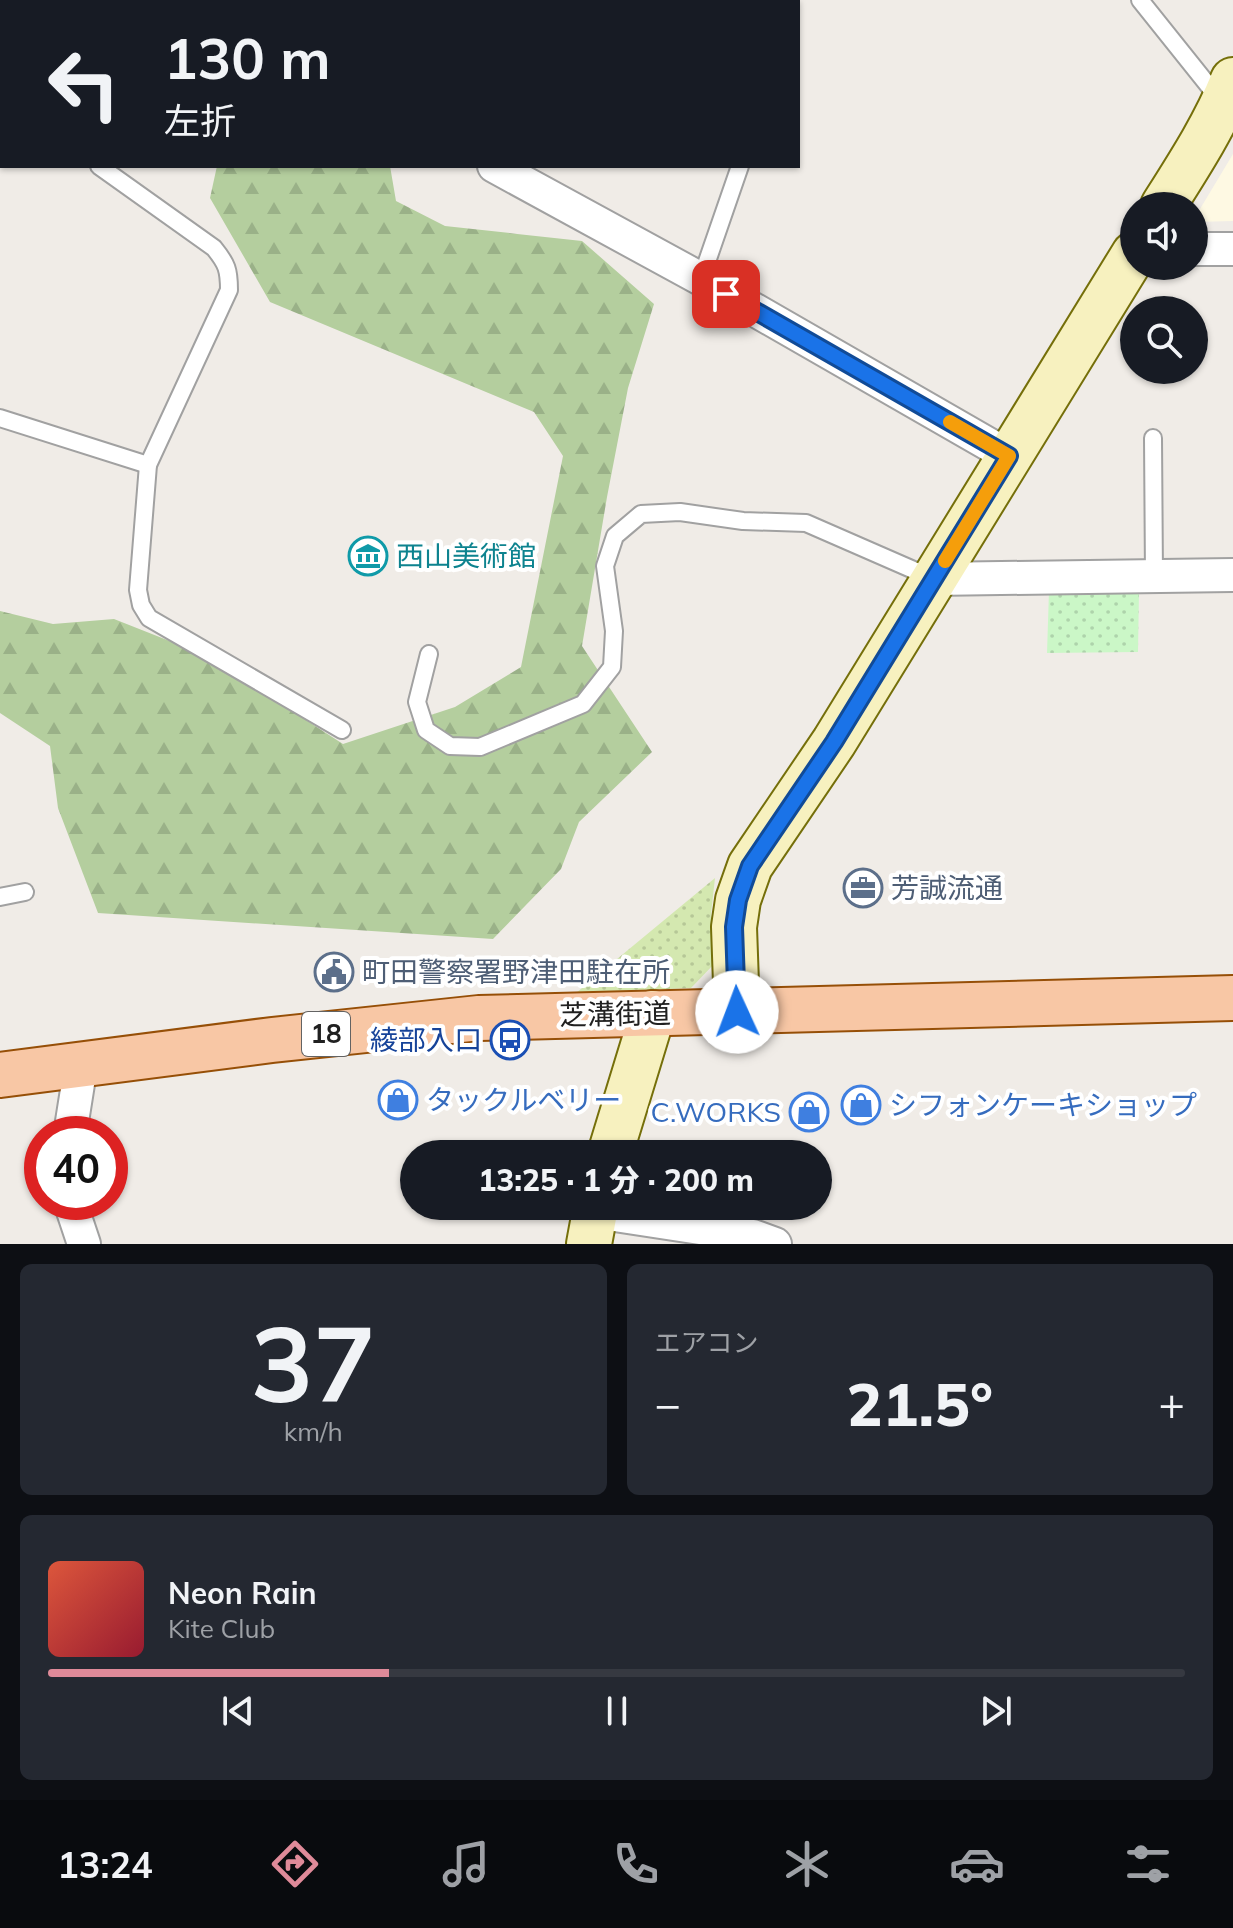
<!DOCTYPE html>
<html lang="ja">
<head>
<meta charset="utf-8">
<style>
  body { margin:0; font-family:Mulish,"Noto Sans JP",sans-serif; background:#242831; color:#f1f3f6; height:100vh; display:flex; flex-direction:column; font-size:30px; white-space:nowrap }
  * { box-sizing:border-box; margin:0 }
  p { font-size:26px; color:#9ea1a6 }
  .icon { flex:none; width:44px; height:44px; fill:none; stroke:currentColor; stroke-width:2; stroke-linecap:round; stroke-linejoin:round }
  .map { position:relative; height:1244px; overflow:hidden }
  .drawer { display:flex; flex-direction:column; gap:20px; padding:20px; background:#0d0f14; flex:1 }
  .drawer>* { flex:none }
  .banner { position:absolute; left:0px; top:0px; width:800px; height:168px; box-shadow:0 2px 6px #0004; background:#171b24; color:#f1f3f6; overflow:hidden }
  .tools { position:absolute; left:1120px; top:192px; display:grid; gap:16px }
  .tools a { display:grid; place-items:center; width:88px; height:88px; border-radius:50%; background:#171b24; box-shadow:0 2px 6px #0004; font-size:40px }
  .speed { position:absolute; left:24px; top:1116px; display:flex; gap:16px; font-size:40px; font-weight:700; text-align:center }
  .speed>* { display:grid; place-content:center; width:104px; height:104px; border-radius:50%; background:#171b24; box-shadow:0 2px 6px #0004; line-height:1 }
  .speed .limit { border:12px solid #d22; background:#fff; color:#111 }
  .pin { position:absolute; display:grid; place-items:center; width:68px; height:68px; color:#fff; margin:-34px; border-radius:16px; box-shadow:0 4px 12px #0006 }
  .me { position:absolute; width:88px; margin:-44px; rotate:358deg; stroke-linejoin:round; filter:drop-shadow(0 0 6px #0008) }
  .turn { display:flex; align-items:center; gap:28px; height:168px; padding:0 32px; font-size:36px }
  .turn .icon { width:104px; height:104px; stroke-width:2.5 }
  .turn b { display:block; font-size:56px; line-height:68px }
  .big { font-size:60px; font-weight:800; line-height:1.1 }
  .drawer .card { flex:1; display:flex; flex-direction:column; justify-content:center; gap:12px; min-width:0; padding:0 28px; border-radius:12px; background:#242831 }
  .drawer .dial { align-items:center; gap:0 }
  .dial b { font-size:104px; line-height:1 }
  .song { display:flex; align-items:center; gap:24px }
  .cover { width:96px; height:96px; border-radius:12px; background:linear-gradient(135deg,hsl(10 70% 55%),hsl(350 70% 35%)) }
  .played { height:8px; border-radius:4px; background:linear-gradient(90deg,#df8a99 30%,#363941 30%) }
  .keys { display:flex; justify-content:space-around; direction:ltr }
  .heat { display:flex; justify-content:space-between; align-items:center; font-size:44px; direction:ltr }
  .drawer .tiles { flex:1; display:grid; gap:20px; grid-template-columns:1fr 1fr }
  .card:last-child { grid-column:span 2 }
  .trip { position:absolute; left:400px; top:1140px; width:432px; height:80px; border-radius:40px; background:#171b24; box-shadow:0 2px 6px #0004; font-weight:800; line-height:80px; text-align:center }
  .menu { display:flex; height:128px; justify-content:space-around; align-items:center; background:#090b0e; color:#9ea1a6 }
  .menu .icon { width:56px; height:56px }
  .menu .on { color:#df8a99 }
  .menu b { font-size:36px; color:#f1f3f6 }
  .map>svg:first-child { display:block }
  .education { fill:#fef9e3 }
  .grass { fill:url(#grass-dots) }
  .forest { fill:url(#forest-firs) }
  .park { fill:url(#park-dots) }
  .lines { fill:none; stroke-linecap:round; stroke-linejoin:round }
  .lane-casing { stroke:#a1a1a1; stroke-width:20 }
  .street-casing { stroke:#a1a1a1; stroke-width:36 }
  .secondary-casing { stroke:#756f0a; stroke-width:48 }
  .primary-casing { stroke:#964f07; stroke-width:48 }
  .lane { stroke:#fff; stroke-width:16 }
  .street { stroke:#fff; stroke-width:32 }
  .secondary { stroke:#f7f1bf; stroke-width:44 }
  .primary { stroke:#f8c7a5; stroke-width:44 }
  .route-casing { stroke:#114b97; stroke-width:20 }
  .route { stroke:#1a73e8; stroke-width:14 }
  .slow { stroke:#f59e0b; stroke-width:14 }
  .labels { text-anchor:middle; stroke-width:8; stroke-linejoin:round; paint-order:stroke }
  .shield { fill:#fff; stroke:#636363; stroke-width:2 }
  .shield-label { font-size:26px; font-weight:bold; fill:#202020 }
  .culture-label { font-size:28px; fill:#0d838f; stroke:#fff; text-anchor:start }
  .service-label { font-size:28px; fill:#4e5e75; stroke:#fff; text-anchor:start }
  .street-label { font-size:28px; fill:#202020; stroke:#fff }
  .transit-label { font-size:28px; fill:#164399; stroke:#fff; text-anchor:end }
  .shop-label { font-size:28px; fill:#366cbe; stroke:#fff; text-anchor:start }
</style>
</head>
<body>
<div class="map">
<svg width="1233" height="1244" viewBox="0 0 1233 1244">
  <defs>
    <pattern id="grass-dots" width="8" height="8" patternUnits="userSpaceOnUse" patternTransform="scale(2)"><rect width="8" height="8" fill="#d4e8b0"/><path d="M2 2h.1M6 6h.1" fill="none" stroke="#b6c797" stroke-width="1.8" stroke-linecap="round"/></pattern>
    <pattern id="forest-firs" width="22" height="20" patternUnits="userSpaceOnUse" patternTransform="scale(2)"><rect width="22" height="20" fill="#b4ce9e"/><path d="M5 1l3.5 6h-7zM16 11l3.5 6h-7z" fill="#9ab188"/></pattern>
    <pattern id="park-dots" width="8" height="8" patternUnits="userSpaceOnUse" patternTransform="scale(2)"><rect width="8" height="8" fill="#cbf7c7"/><path d="M2 2h.1M6 6h.1" fill="none" stroke="#aed3ab" stroke-width="1.8" stroke-linecap="round"/></pattern>
  </defs>
  <rect width="100%" height="100%" fill="#f0ece7"/>
  <polygon class="education" points="1233,154 1233,221 1194,222 1194,219"/>
  <polygon class="grass" points="715,878 711,914 715,963 691,988 576,993"/>
  <g class="forest">
    <polygon points="380,0 511,0 513,2 378,2"/>
    <polygon points="217,166 390,166 396,201 445,226 582,241 654,304 628,388 607,497 582,646 652,752 579,822 561,869 493,939 98,913 58,808 50,746 0,713 0,611 53,624 114,619 205,655 343,744 455,707 521,667 563,456 534,412 270,302 210,198"/>
  </g>
  <polygon class="park" points="1049,591 1139,591 1138,652 1047,653"/>
  <g class="lines">
    <g class="lane-casing">
      <g id="lane">
        <polyline points="1140,0 1220,100"/>
        <polyline points="771,2 771,0"/>
        <polyline points="0,117 2,117"/>
        <path d="M99,166L214,248C227,264 229,270 229,290L148,465L138,590L141,605L149,618L342,730"/>
        <polyline points="701,279 740,166"/>
        <polyline points="0,418 148,465"/>
        <polyline points="1153,438 1154,576"/>
        <polyline points="429,654 417,702 426,730 450,746 480,747 583,704 612,667 614,631 605,566 615,536 641,514 680,512 743,521 806,523 932,578"/>
        <polyline points="0,897 25,892"/>
      </g>
    </g>
    <g class="street-casing">
      <g id="street">
        <polyline points="494,166 701,279 1009,456"/>
        <polyline points="1194,249 1233,249"/>
        <polyline points="933,579 1233,575"/>
        <polyline points="70,1134 81,1065"/>
        <polyline points="70,1202 84,1244"/>
        <polyline points="595,1212 753,1236 775,1244"/>
      </g>
    </g>
    <g class="secondary-casing">
      <g id="secondary">
        <path d="M1163,206C1189,165 1215,125 1233,80"/>
        <polyline points="737,1012 734,927 738,900 750,866 834,742 1134,254"/>
        <polyline points="610,1154 653,1013"/>
        <polyline points="589,1244 596,1206"/>
      </g>
    </g>
    <g class="primary-casing">
      <polyline id="primary" points="0,1075 272,1040 479,1018 1233,998"/>
    </g>
    <use href="#lane" class="lane"/>
    <use href="#street" class="street"/>
    <use href="#secondary" class="secondary"/>
    <use href="#primary" class="primary"/>
  </g>
  <g class="lines">
    <g class="route-casing">
      <polyline id="route" points="726,294 1009,456 834,742 750,866 738,900 734,927 737,1012"/>
    </g>
    <use href="#route" class="route"/>
    <polyline class="slow" points="945,561 1009,456 950,422"/>
  </g>
  <defs>
    <g id="museum-ring" transform="scale(2)"><circle r="9.5" fill="#fff" stroke="#0f9aa8" stroke-width="1.5"/><path d="M0-6L6-3V-2H-6V-3ZM-5-1h2V3h-2ZM-1-1h2V3h-2ZM3-1h2V3H3ZM-6 4H6V6H-6Z" fill="#0f9aa8"/></g>
    <g id="office-ring" transform="scale(2)"><circle r="9.5" fill="#fff" stroke="#5c6f8a" stroke-width="1.5"/><path d="M-6-3h4V-5.5h4V-3h4V5H-6ZM-1-4.5V-3h2v-1.5ZM-6 0V1H6V0Z" fill="#5c6f8a"/></g>
    <g id="civic-ring" transform="scale(2)"><circle r="9.5" fill="#fff" stroke="#5c6f8a" stroke-width="1.5"/><path d="M-.6-6.5H3V-4.5H.6V-3L4-1V1h2V6H-6V1h2V-1L-.6-3ZM-1.2 2.5V6h2.4V2.5Z" fill="#5c6f8a"/></g>
    <g id="bus-ring" transform="scale(2)"><circle r="9.5" fill="#fff" stroke="#1a4fb4" stroke-width="1.5"/><path d="M-5-6H5V4H4V6H2V4H-2V6H-4V4H-5ZM-3.5-4V0h7V-4ZM-3.5 1.2v1.5H-2V1.2ZM2 1.2v1.5H3.5V1.2Z" fill="#1a4fb4"/></g>
    <g id="shop-ring" transform="scale(2)"><circle r="9.5" fill="#fff" stroke="#3f7fe0" stroke-width="1.5"/><path d="M-5-2.5h2.3a2.7 3.5 0 0 1 5.4 0H5L5.5 6h-11ZM-1.5-2.5h3a1.5 2.3 0 0 0-3 0Z" fill="#3f7fe0"/></g>
  </defs>
  <g fill-rule="evenodd">
    <use href="#museum-ring" x="368" y="556"/>
    <use href="#office-ring" x="863" y="888"/>
    <use href="#civic-ring" x="334" y="972"/>
    <use href="#bus-ring" x="510" y="1040"/>
    <use href="#shop-ring" x="398" y="1100"/>
    <use href="#shop-ring" x="861" y="1105"/>
    <use href="#shop-ring" x="809" y="1112"/>
  </g>
  <g class="labels">
    <rect class="shield" x="302" y="1012" width="48" height="44" rx="6"/>
    <g class="shield-label">
      <text x="326" y="1043">18</text>
    </g>
    <g class="culture-label">
      <text x="396" y="566">西山美術館</text>
    </g>
    <g class="service-label">
      <text x="891" y="898">芳誠流通</text>
      <text x="362" y="982">町田警察署野津田駐在所</text>
    </g>
    <g class="street-label">
      <text transform="translate(615 1014) rotate(-1)" y="10">芝溝街道</text>
    </g>
    <g class="transit-label">
      <text x="482" y="1050">綾部入口</text>
    </g>
    <g class="shop-label">
      <text x="426" y="1110">タックルベリー</text>
      <text x="889" y="1115">シフォンケーキショップ</text>
      <text x="781" y="1122" text-anchor="end">C.WORKS</text>
    </g>
  </g>
</svg>
<div class="tools">
<a><svg class="icon" aria-label="sound" viewBox="0 0 24 24"><path d="M4 9h4l5-4v14l-5-4H4zM17 9q2 3 0 6"/></svg></a>
<a><svg class="icon" aria-label="search" viewBox="0 0 24 24"><circle cx="10" cy="10" r="6"/><path d="M15 15l6 6"/></svg></a>
</div>
<div class="speed"><div class="limit">40</div></div>
<div class="pin" style="left:726px;top:294px;background:#d93025"><svg class="icon" aria-label="arrive" viewBox="0 0 24 24"><path d="M6 21V4h12l-3 4 3 4H6"/></svg></div>
<svg class="me" style="left:737px;top:1012px" viewBox="-20 -20 40 40"><circle r="19" fill="#fff"/><path d="M0-13L10 11 0 6-10 11z" fill="#1a73e8"/></svg>
<div class="trip">13:25 · 1 分 · 200 m</div>
<div class="banner">
<div class="turn"><svg class="icon" aria-label="left" viewBox="0 0 24 24"><path d="M17 20v-9H6M10 6l-5 5 5 5"/></svg><div><b>130 m</b>左折</div></div>
</div>
</div>
<section class="drawer">
<div class="tiles">
<div class="card dial"><b>37</b><p>km/h</p></div>
<div class="card"><p>エアコン</p>
<div class="heat"><a>−</a><b class="big">21.5°</b><a>+</a></div>
</div>
<div class="card">
<div class="song"><i class="cover"></i><div><b>Neon Rain</b><p>Kite Club</p></div></div>
<div class="played"></div>
<div class="keys"><svg class="icon" aria-label="previous" viewBox="0 0 24 24"><path d="M18 5L8 12l10 7zM5 5v14"/></svg><svg class="icon" aria-label="pause" viewBox="0 0 24 24"><path d="M8 5v14M16 5v14"/></svg><svg class="icon" aria-label="next" viewBox="0 0 24 24"><path d="M6 5l10 7-10 7zM19 5v14"/></svg></div>
</div>
</div>
</section>
<nav class="menu">
<b>13:24</b>
<svg class="icon on" aria-label="directions" viewBox="0 0 24 24"><path d="M12 3l9 9-9 9-9-9zM9 14v-3h6M13 9l2 2-2 2"/></svg>
<svg class="icon" aria-label="music" viewBox="0 0 24 24"><path d="M9 18V5l10-2v13"/><circle cx="6" cy="18" r="3"/><circle cx="16" cy="16" r="3"/></svg>
<svg class="icon" aria-label="phone" viewBox="0 0 24 24"><path d="M5 4h4l2 5-3 2q2 4 5 5l2-3 5 2v4C11 20 4 13 5 4z"/></svg>
<svg class="icon" aria-label="climate" viewBox="0 0 24 24"><path d="M12 3v18M4 7l16 10M4 17L20 7"/></svg>
<svg class="icon" aria-label="car" viewBox="0 0 24 24"><path d="M5 17H2v-5l4-1 3-4h7l3 4 3 1v5h-3M9 17h6M6 11h13"/><circle cx="7" cy="17" r="2"/><circle cx="17" cy="17" r="2"/></svg>
<svg class="icon" aria-label="filters" viewBox="0 0 24 24"><path d="M4 7h16M4 17h16"/><circle cx="9" cy="7" r="2"/><circle cx="15" cy="17" r="2"/></svg>
</nav>
</body>
</html>
